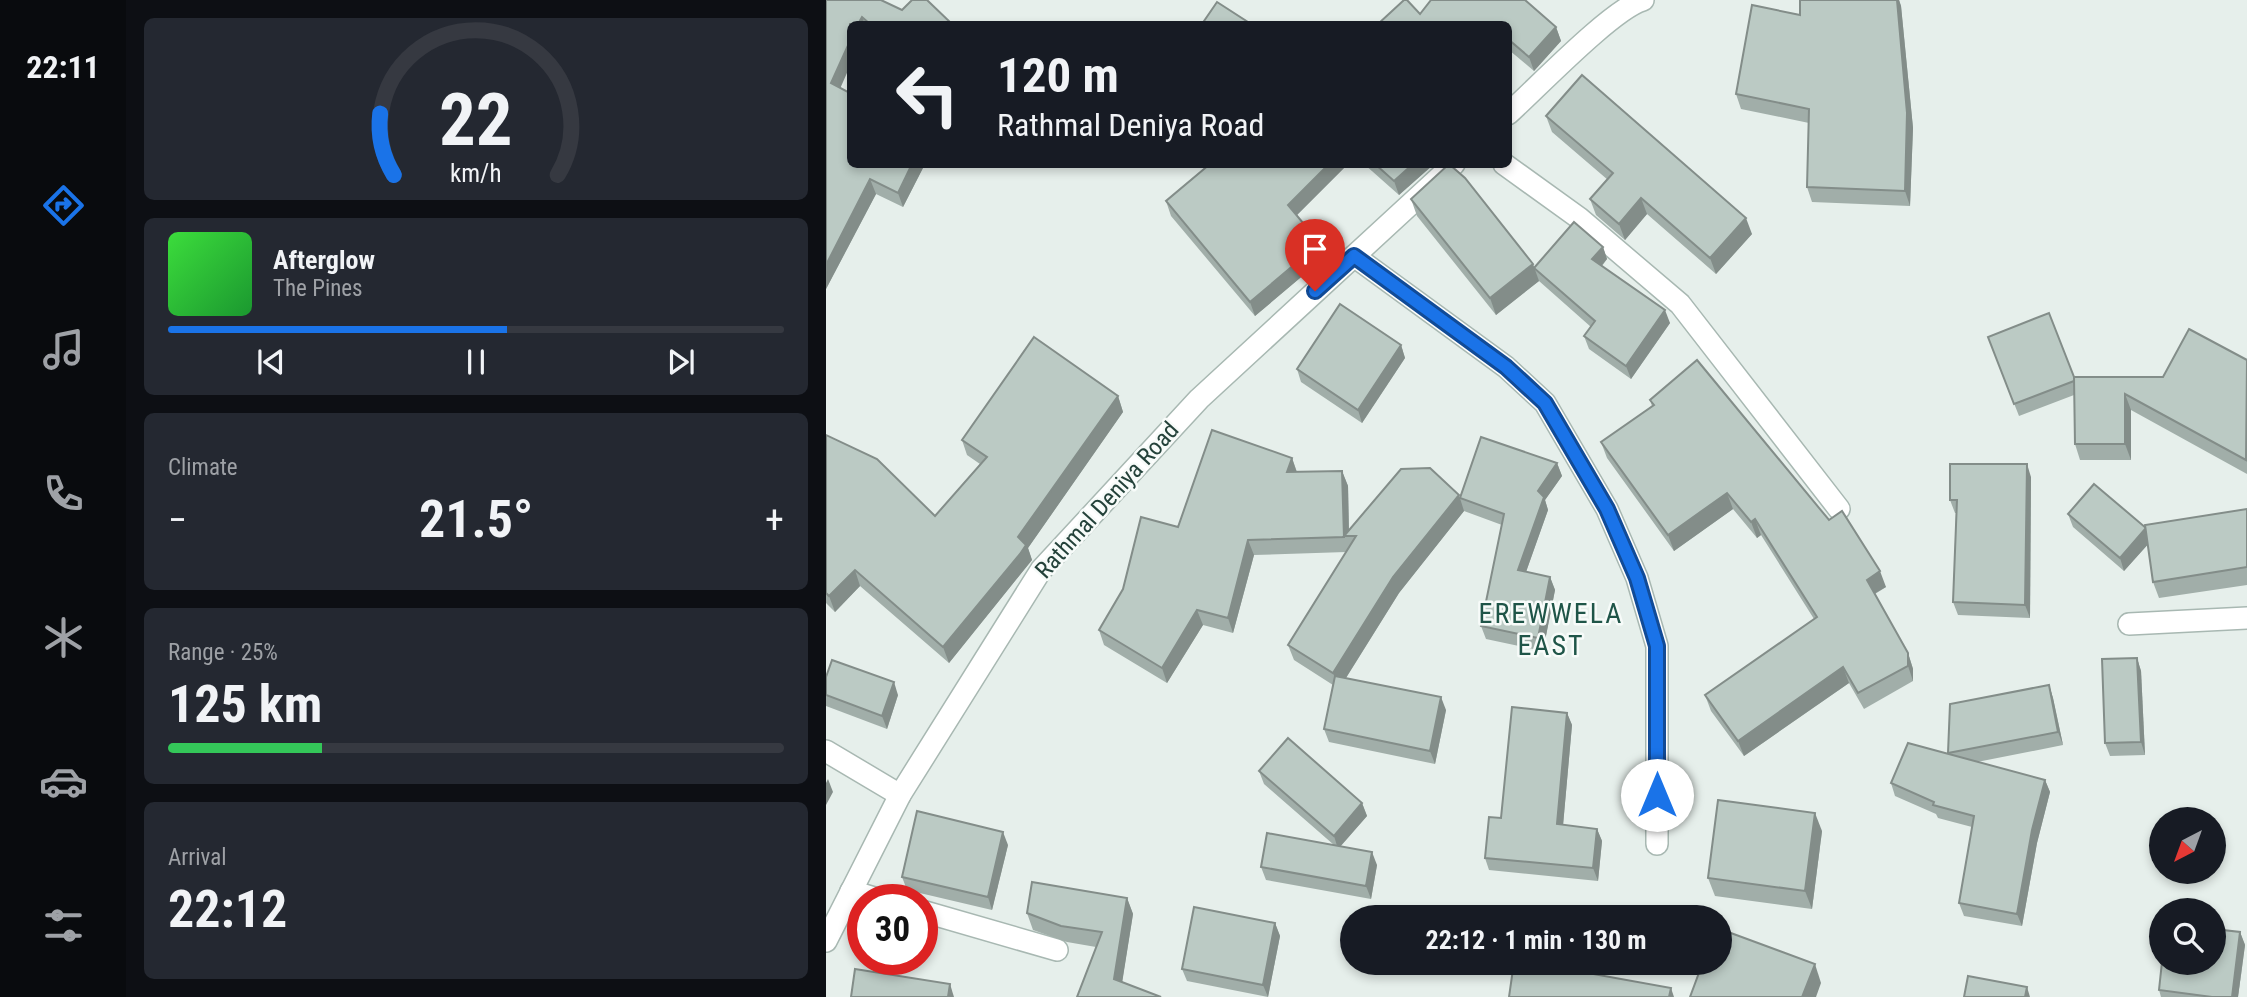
<!DOCTYPE html>
<html lang="en">
<head>
<meta charset="utf-8">
<style>
  body { margin:0; font-family:"Roboto Condensed",sans-serif; background:#242831; color:#f1f3f6; height:100vh; display:flex; flex-direction:column; font-size:26px; white-space:nowrap }
  * { box-sizing:border-box; margin:0 }
  p { font-size:23px; color:#9ea1a6 }
  .icon { flex:none; width:38px; height:38px; fill:none; stroke:currentColor; stroke-width:2; stroke-linecap:round; stroke-linejoin:round }
  .map { position:relative; flex:1; overflow:hidden }
  .drawer { display:flex; flex-direction:column; gap:18px; padding:18px; background:#0d0f14; width:700px }
  .drawer>* { flex:none }
  .guide { position:absolute; left:21px; top:21px; width:665px; height:147px; border-radius:10px; box-shadow:0 4px 10px #0003; background:#171b24; color:#f1f3f6; overflow:hidden }
  .needle { width:46px; rotate:221deg }
  .tools { position:absolute; left:1323px; top:807px; display:grid; gap:14px }
  .tools a { display:grid; place-items:center; width:77px; height:77px; border-radius:50%; background:#171b24; box-shadow:0 4px 10px #0003; font-size:35px }
  .speed { position:absolute; left:21px; top:884px; display:flex; gap:14px; font-size:35px; font-weight:700; text-align:center }
  .speed>* { display:grid; place-content:center; width:91px; height:91px; border-radius:50%; background:#171b24; box-shadow:0 4px 10px #0003; line-height:1 }
  .speed .limit { border:10px solid #d22; background:#fff; color:#111 }
  .pin { position:absolute; display:grid; place-items:center; width:60px; height:60px; color:#fff; margin:-72px -30px; border-radius:50% 50% 50% 0; rotate:-45deg; box-shadow:0 0 7px #0007 }
  .pin .icon { rotate:45deg }
  .me { position:absolute; width:77px; margin:-38px; rotate:0deg; stroke-linejoin:round; filter:drop-shadow(0 0 5px #0008) }
  .turn { display:flex; align-items:center; gap:24px; height:147px; padding:0 35px; font-size:32px }
  .turn .icon { width:91px; height:91px; stroke-width:2.5 }
  .turn b { display:block; font-size:49px; line-height:60px }
  .big { font-size:52px; font-weight:700; line-height:1.1 }
  .drawer .tile { flex:1; display:flex; flex-direction:column; justify-content:center; gap:10px; min-width:0; padding:0 24px; border-radius:10px; background:#242831 }
  .drawer .dial { align-items:center; gap:0 }
  .dial svg { height:182px; overflow:visible; fill:none; stroke:#363941; stroke-width:7; stroke-linecap:round; text-anchor:middle }
  .dial text { fill:#f1f3f6; stroke:none }
  .song { display:flex; align-items:center; gap:21px }
  .cover { width:84px; height:84px; border-radius:10px; background:linear-gradient(135deg,hsl(120 70% 55%),hsl(130 70% 35%)) }
  .played { height:7px; border-radius:4px; background:linear-gradient(90deg,#1a73e8 55%,#363941 55%) }
  .keys { display:flex; justify-content:space-around; direction:ltr }
  .heat { display:flex; justify-content:space-between; align-items:center; font-size:38px; direction:ltr }
  .charge { height:10px; border-radius:5px; background:linear-gradient(90deg,#34c759 25%,#363941 0) }
  .trip { position:absolute; left:514px; top:905px; width:392px; height:70px; border-radius:35px; background:#171b24; box-shadow:0 4px 10px #0003; font-weight:700; line-height:70px; text-align:center }
  main { display:flex; flex:1; min-height:0 }
  .tab-bar { display:flex; flex-direction:column; width:126px; justify-content:space-around; align-items:center; background:#090b0e; color:#9ea1a6 }
  .tab-bar .icon { width:49px; height:49px }
  .tab-bar .current { color:#1a73e8 }
  .tab-bar b { font-size:32px; color:#f1f3f6 }
  .map>svg:first-child { display:block }
  .lines { fill:none; stroke-linecap:round; stroke-linejoin:round }
  .minor-casing { stroke:#a8b8b2; stroke-width:24 }
  .minor { stroke:#fff; stroke-width:21 }
  .wall { fill:#a1aea9 }
  .shaded-wall { fill:#838d89 }
  .building { fill:#bbcac4; stroke:#838d89; stroke-width:2 }
  .route-casing { stroke:#114b97; stroke-width:18 }
  .route { stroke:#1a73e8; stroke-width:12 }
  .labels { text-anchor:middle; stroke-width:5; stroke-linejoin:round; paint-order:stroke }
  .street-label { font-size:24px; fill:#24423a; stroke:#f7fbf9 }
  .quarter-label { font-size:28px; letter-spacing:2px; fill:#1f5548; stroke:#f7fbf9 }
</style>
</head>
<body>
<main>
<nav class="tab-bar">
<b>22:11</b>
<svg class="icon current" aria-label="directions" viewBox="0 0 24 24"><path d="M12 3l9 9-9 9-9-9zM9 14v-3h6M13 9l2 2-2 2"/></svg>
<svg class="icon" aria-label="music" viewBox="0 0 24 24"><path d="M9 18V5l10-2v13"/><circle cx="6" cy="18" r="3"/><circle cx="16" cy="16" r="3"/></svg>
<svg class="icon" aria-label="phone" viewBox="0 0 24 24"><path d="M5 4h4l2 5-3 2q2 4 5 5l2-3 5 2v4C11 20 4 13 5 4z"/></svg>
<svg class="icon" aria-label="climate" viewBox="0 0 24 24"><path d="M12 3v18M4 7l16 10M4 17L20 7"/></svg>
<svg class="icon" aria-label="car" viewBox="0 0 24 24"><path d="M5 17H2v-5l4-1 3-4h7l3 4 3 1v5h-3M9 17h6M6 11h13"/><circle cx="7" cy="17" r="2"/><circle cx="17" cy="17" r="2"/></svg>
<svg class="icon" aria-label="filters" viewBox="0 0 24 24"><path d="M4 7h16M4 17h16"/><circle cx="9" cy="7" r="2"/><circle cx="15" cy="17" r="2"/></svg>
</nav>
<section class="drawer">
<div class="tile dial"><svg viewBox="0 0 100 80">
<path d="M14 69A42 42 0 1 1 86 69"/>
<path d="M14 69A42 42 0 0 1 8 42" stroke="#1a73e8"/>
<text x="50" y="56" font-size="32" font-weight="700">22</text>
<text x="50" y="72" font-size="11">km/h</text>
</svg></div>
<div class="tile">
<div class="song"><i class="cover"></i><div><b>Afterglow</b><p>The Pines</p></div></div>
<div class="played"></div>
<div class="keys"><svg class="icon" aria-label="previous" viewBox="0 0 24 24"><path d="M18 5L8 12l10 7zM5 5v14"/></svg><svg class="icon" aria-label="pause" viewBox="0 0 24 24"><path d="M8 5v14M16 5v14"/></svg><svg class="icon" aria-label="next" viewBox="0 0 24 24"><path d="M6 5l10 7-10 7zM19 5v14"/></svg></div>
</div>
<div class="tile"><p>Climate</p>
<div class="heat"><a>−</a><b class="big">21.5°</b><a>+</a></div>
</div>
<div class="tile"><p>Range · 25%</p><b class="big">125 km</b><div class="charge"></div></div>
<div class="tile"><p>Arrival</p><b class="big">22:12</b></div>
</section>
<div class="map">
<svg width="1421" height="997" viewBox="0 0 1421 997">
  <rect width="100%" height="100%" fill="#e6efeb"/>
  <g class="lines">
    <g class="minor-casing">
      <g id="minor">
        <path d="M682,114C710,89 786,9 817,0"/>
        <polyline points="678,164 753,218 854,304 1013,509"/>
        <polyline points="528,256 680,367 719,403 781,509 811,578 831,646 831,844"/>
        <polyline points="1303,624 1421,618"/>
        <polyline points="0,751 74,795"/>
        <polyline points="25,891 55,900"/>
        <polyline points="96,911 231,950"/>
        <polyline points="0,941 74,795 215,570 373,399 628,164"/>
      </g>
    </g>
    <use href="#minor" class="minor"/>
  </g>
  <g class="wall">
    <polygon points="0,0 126,24 24,24 14,88 99,164 77,207 50,194 0,289"/>
    <polygon points="578,0 581,0 594,14 605,0 699,0 730,27 735,41 708,71 683,50 682,51 682,24 552,24"/>
    <polygon points="974,0 1073,0 1075,6 1087,128 1084,206 986,202 981,187 983,123 915,109 910,94 974,15"/>
    <polygon points="720,116 926,234 890,274 821,214 799,240 770,215 764,199 782,180 726,132"/>
    <polygon points="384,164 522,164 471,215 493,250 493,262 429,316 345,216 340,201"/>
    <polygon points="538,164 608,164 573,195"/>
    <polygon points="585,199 707,264 708,268 777,247 781,259 776,266 844,323 805,379 763,349 758,336 765,327 713,281 670,315 591,216"/>
    <polygon points="1162,337 1248,377 1337,377 1421,360 1421,474 1305,410 1305,460 1254,460 1249,444 1248,395 1193,416"/>
    <polygon points="575,345 579,358 536,423 475,382 471,369"/>
    <polygon points="292,396 297,412 202,548 206,560 123,663 34,586 9,612 0,603 0,435 109,516 154,464 141,455 136,440"/>
    <polygon points="824,400 1060,587 1049,594 1082,653 1087,669 1087,681 1038,709 1023,683 918,756 885,711 879,695 988,619 935,535 931,538 907,509 848,551 781,458 775,442 826,406"/>
    <polygon points="466,458 471,472 516,471 522,486 523,530 634,498 731,463 736,476 719,500 722,510 700,572 724,577 729,590 717,651 660,639 655,626 676,525 638,511 573,593 520,678 620,710 609,764 503,742 498,729 507,685 468,660 462,645 520,552 428,555 407,633 377,625 341,683 278,645 273,630 352,527"/>
    <polygon points="1205,477 1204,618 1132,615 1127,602 1130,513 1129,513 1124,500"/>
    <polygon points="1421,509 1421,585 1333,598 1327,582 1322,544 1298,571 1247,527 1242,514 1319,527"/>
    <polygon points="1311,658 1315,671 1319,755 1284,756 1279,743"/>
    <polygon points="0,677 72,695 61,729 0,706"/>
    <polygon points="1223,685 1227,698 1237,745 1151,762 1219,780 1224,792 1211,843 1196,926 1138,916 1133,903 1146,827 1112,818 1110,814 1069,796 1065,783 1122,754"/>
    <polygon points="741,713 746,725 737,825 771,829 776,841 772,881 663,870 659,858 675,818"/>
    <polygon points="433,771 536,803 541,816 514,847 551,865 545,899 440,880 435,867 508,845 438,784"/>
    <polygon points="996,831 986,909 889,896 882,878"/>
    <polygon points="182,845 166,910 81,890 76,877"/>
    <polygon points="301,898 307,914 296,982 251,997 270,947 241,942 207,930 201,913"/>
    <polygon points="449,923 454,936 442,997 361,981 356,969"/>
    <polygon points="1414,932 1419,945 1412,997 1335,997 1333,990"/>
  </g>
  <g class="shaded-wall">
    <polygon points="1071,0 1073,0 1075,6 1087,128 1084,206 1079,191"/>
    <polygon points="36,17 39,24 32,24"/>
    <polygon points="730,27 735,41 708,71 703,57"/>
    <polygon points="24,41 24,66 10,98 5,83"/>
    <polygon points="86,164 99,164 77,207 72,193"/>
    <polygon points="503,164 522,164 467,219 462,205"/>
    <polygon points="587,164 608,164 573,195 568,181"/>
    <polygon points="44,179 50,194 0,289 0,265"/>
    <polygon points="815,198 821,214 799,240 793,224"/>
    <polygon points="920,218 926,234 890,274 884,258"/>
    <polygon points="488,236 493,250 493,262 429,316 424,302"/>
    <polygon points="777,247 781,259 771,271 766,259"/>
    <polygon points="707,264 713,281 670,315 664,298"/>
    <polygon points="839,310 844,323 805,379 800,366"/>
    <polygon points="575,345 579,358 536,423 532,410"/>
    <polygon points="1299,394 1305,410 1305,460 1299,444"/>
    <polygon points="292,396 297,412 202,548 206,560 123,663 117,647 192,537"/>
    <polygon points="466,458 471,473 461,472"/>
    <polygon points="731,463 736,476 719,500 722,510 696,583 692,570 712,491"/>
    <polygon points="1201,464 1205,477 1204,618 1199,605"/>
    <polygon points="516,471 522,486 523,536 518,536"/>
    <polygon points="901,493 907,509 848,551 842,535"/>
    <polygon points="633,495 638,511 573,593 513,689 507,673 567,577"/>
    <polygon points="929,519 935,535 931,538 925,522"/>
    <polygon points="1320,528 1325,541 1298,571 1294,558"/>
    <polygon points="422,540 428,555 407,633 402,618"/>
    <polygon points="29,570 34,586 9,612 3,596"/>
    <polygon points="1054,571 1060,587 1046,595 1041,580"/>
    <polygon points="724,577 729,590 717,651 712,638"/>
    <polygon points="371,610 377,625 341,683 336,668"/>
    <polygon points="1082,653 1087,669 1087,681 1082,666"/>
    <polygon points="1311,658 1315,671 1319,755 1315,742"/>
    <polygon points="1017,667 1023,683 918,756 912,741"/>
    <polygon points="68,682 72,695 61,729 56,716"/>
    <polygon points="1223,685 1227,698 1237,745 1232,732"/>
    <polygon points="615,697 620,710 609,764 604,751"/>
    <polygon points="741,713 746,725 736,837 731,824"/>
    <polygon points="2,779 7,792 0,805 0,783"/>
    <polygon points="1219,780 1224,792 1211,843 1196,926 1191,914 1206,830"/>
    <polygon points="536,803 541,816 512,849 508,836"/>
    <polygon points="989,813 996,831 986,909 979,891"/>
    <polygon points="771,829 776,841 772,881 767,868"/>
    <polygon points="177,832 182,845 166,910 162,897"/>
    <polygon points="546,852 551,865 545,899 540,886"/>
    <polygon points="301,898 307,914 294,996 288,979"/>
    <polygon points="449,923 454,936 442,997 437,985"/>
    <polygon points="1414,932 1419,945 1412,997 1406,997"/>
    <polygon points="989,964 995,983 990,997 976,997"/>
    <polygon points="124,984 128,997 122,997"/>
    <polygon points="1201,987 1204,997 1199,997"/>
    <polygon points="845,988 848,997 843,997"/>
  </g>
  <g class="building">
    <polygon points="0,0 55,0 76,10 86,0 101,0 126,24 44,24 36,17 32,24 24,24 24,41 5,83 24,93 24,164 86,164 72,193 44,179 0,265"/>
    <polygon points="578,0 581,0 594,14 605,0 699,0 730,27 703,57 682,39 682,24 552,24"/>
    <polygon points="974,0 1071,0 1081,113 1079,191 981,187 983,109 910,94 926,5 974,15"/>
    <polygon points="391,2 425,24 376,24"/>
    <polygon points="756,75 920,218 884,258 815,198 793,224 764,199 787,173 720,116"/>
    <polygon points="384,164 503,164 462,205 488,236 488,248 424,302 340,201"/>
    <polygon points="549,164 587,164 568,181"/>
    <polygon points="623,164 639,178 707,264 664,298 585,199"/>
    <polygon points="748,222 777,247 766,259 839,310 800,366 758,336 769,321 708,268"/>
    <polygon points="514,304 575,345 532,410 471,369"/>
    <polygon points="1223,313 1248,377 1248,381 1188,404 1162,337"/>
    <polygon points="1363,329 1421,360 1420,460 1299,394 1299,444 1249,444 1248,377 1337,377"/>
    <polygon points="208,337 292,396 192,537 200,545 194,554 117,647 29,570 3,596 0,593 0,435 51,459 109,516 161,457 136,440"/>
    <polygon points="871,360 1003,520 1016,511 1054,571 1041,580 1082,653 1082,666 1032,693 1017,667 912,741 879,695 991,617 929,519 925,522 901,493 842,535 775,442 828,405 824,400"/>
    <polygon points="386,430 466,458 461,472 516,471 518,537 422,540 402,618 371,610 336,668 273,630 297,589 315,517 352,527"/>
    <polygon points="655,437 731,463 712,491 718,497 692,570 724,577 712,638 655,626 678,514 634,498"/>
    <polygon points="1124,464 1201,464 1199,605 1127,602 1131,500 1124,500"/>
    <polygon points="604,468 633,495 567,577 507,673 462,645 530,536 518,536 575,469"/>
    <polygon points="1268,484 1320,528 1294,558 1242,514"/>
    <polygon points="1421,509 1421,567 1327,582 1319,525"/>
    <polygon points="1311,658 1315,742 1279,743 1276,659"/>
    <polygon points="6,660 68,682 56,716 0,695 0,677"/>
    <polygon points="509,676 615,697 604,751 498,729"/>
    <polygon points="1223,685 1232,732 1122,753 1124,704"/>
    <polygon points="686,707 741,713 731,824 771,829 767,868 659,858 663,817 675,818"/>
    <polygon points="462,738 536,803 508,836 433,771"/>
    <polygon points="1082,743 1219,780 1206,830 1191,914 1133,903 1148,816 1107,805 1108,802 1065,783"/>
    <polygon points="892,800 989,813 979,891 882,878"/>
    <polygon points="91,811 177,832 162,897 76,877"/>
    <polygon points="441,833 546,852 540,886 435,867"/>
    <polygon points="206,882 301,898 288,979 335,997 251,997 276,932 235,926 201,913"/>
    <polygon points="368,907 449,923 437,985 356,969"/>
    <polygon points="894,929 989,964 976,997 864,997 877,962 894,962"/>
    <polygon points="1388,929 1414,932 1406,997 1386,997 1333,990 1336,962 1388,962"/>
    <polygon points="688,962 701,962 845,988 843,997 683,997"/>
    <polygon points="29,969 124,984 122,997 25,997"/>
    <polygon points="1142,976 1201,987 1199,997 1138,997"/>
  </g>
  <g class="lines">
    <g class="route-casing">
      <polyline id="route" points="489,291 528,256 680,367 719,403 781,509 811,578 831,646 831,795"/>
    </g>
    <use href="#route" class="route"/>
  </g>
  <g class="labels">
    <g class="street-label">
      <text transform="translate(281 500) rotate(-48)" y="8">Rathmal Deniya Road</text>
    </g>
    <g class="quarter-label">
      <text x="725" y="623">EREWWELA<tspan x="725" dy="32">EAST</tspan></text>
    </g>
  </g>
</svg>
<div class="tools">
<a><svg class="needle" viewBox="-14 -14 28 28"><path d="M0-13l5 13h-10z" fill="#e53935"/><path d="M0 13l5-13h-10z" fill="#9ea1a6"/></svg></a>
<a><svg class="icon" aria-label="search" viewBox="0 0 24 24"><circle cx="10" cy="10" r="6"/><path d="M15 15l6 6"/></svg></a>
</div>
<div class="speed"><div class="limit">30</div></div>
<div class="pin" style="left:489px;top:291px;background:#d93025"><svg class="icon" aria-label="arrive" viewBox="0 0 24 24"><path d="M6 21V4h12l-3 4 3 4H6"/></svg></div>
<svg class="me" style="left:831px;top:795px" viewBox="-20 -20 40 40"><circle r="19" fill="#fff"/><path d="M0-13L10 11 0 6-10 11z" fill="#1a73e8"/></svg>
<div class="trip">22:12 · 1 min · 130 m</div>
<div class="guide">
<div class="turn"><svg class="icon" aria-label="left" viewBox="0 0 24 24"><path d="M17 20v-9H6M10 6l-5 5 5 5"/></svg><div><b>120 m</b>Rathmal Deniya Road</div></div>
</div>
</div>
</main>
</body>
</html>
